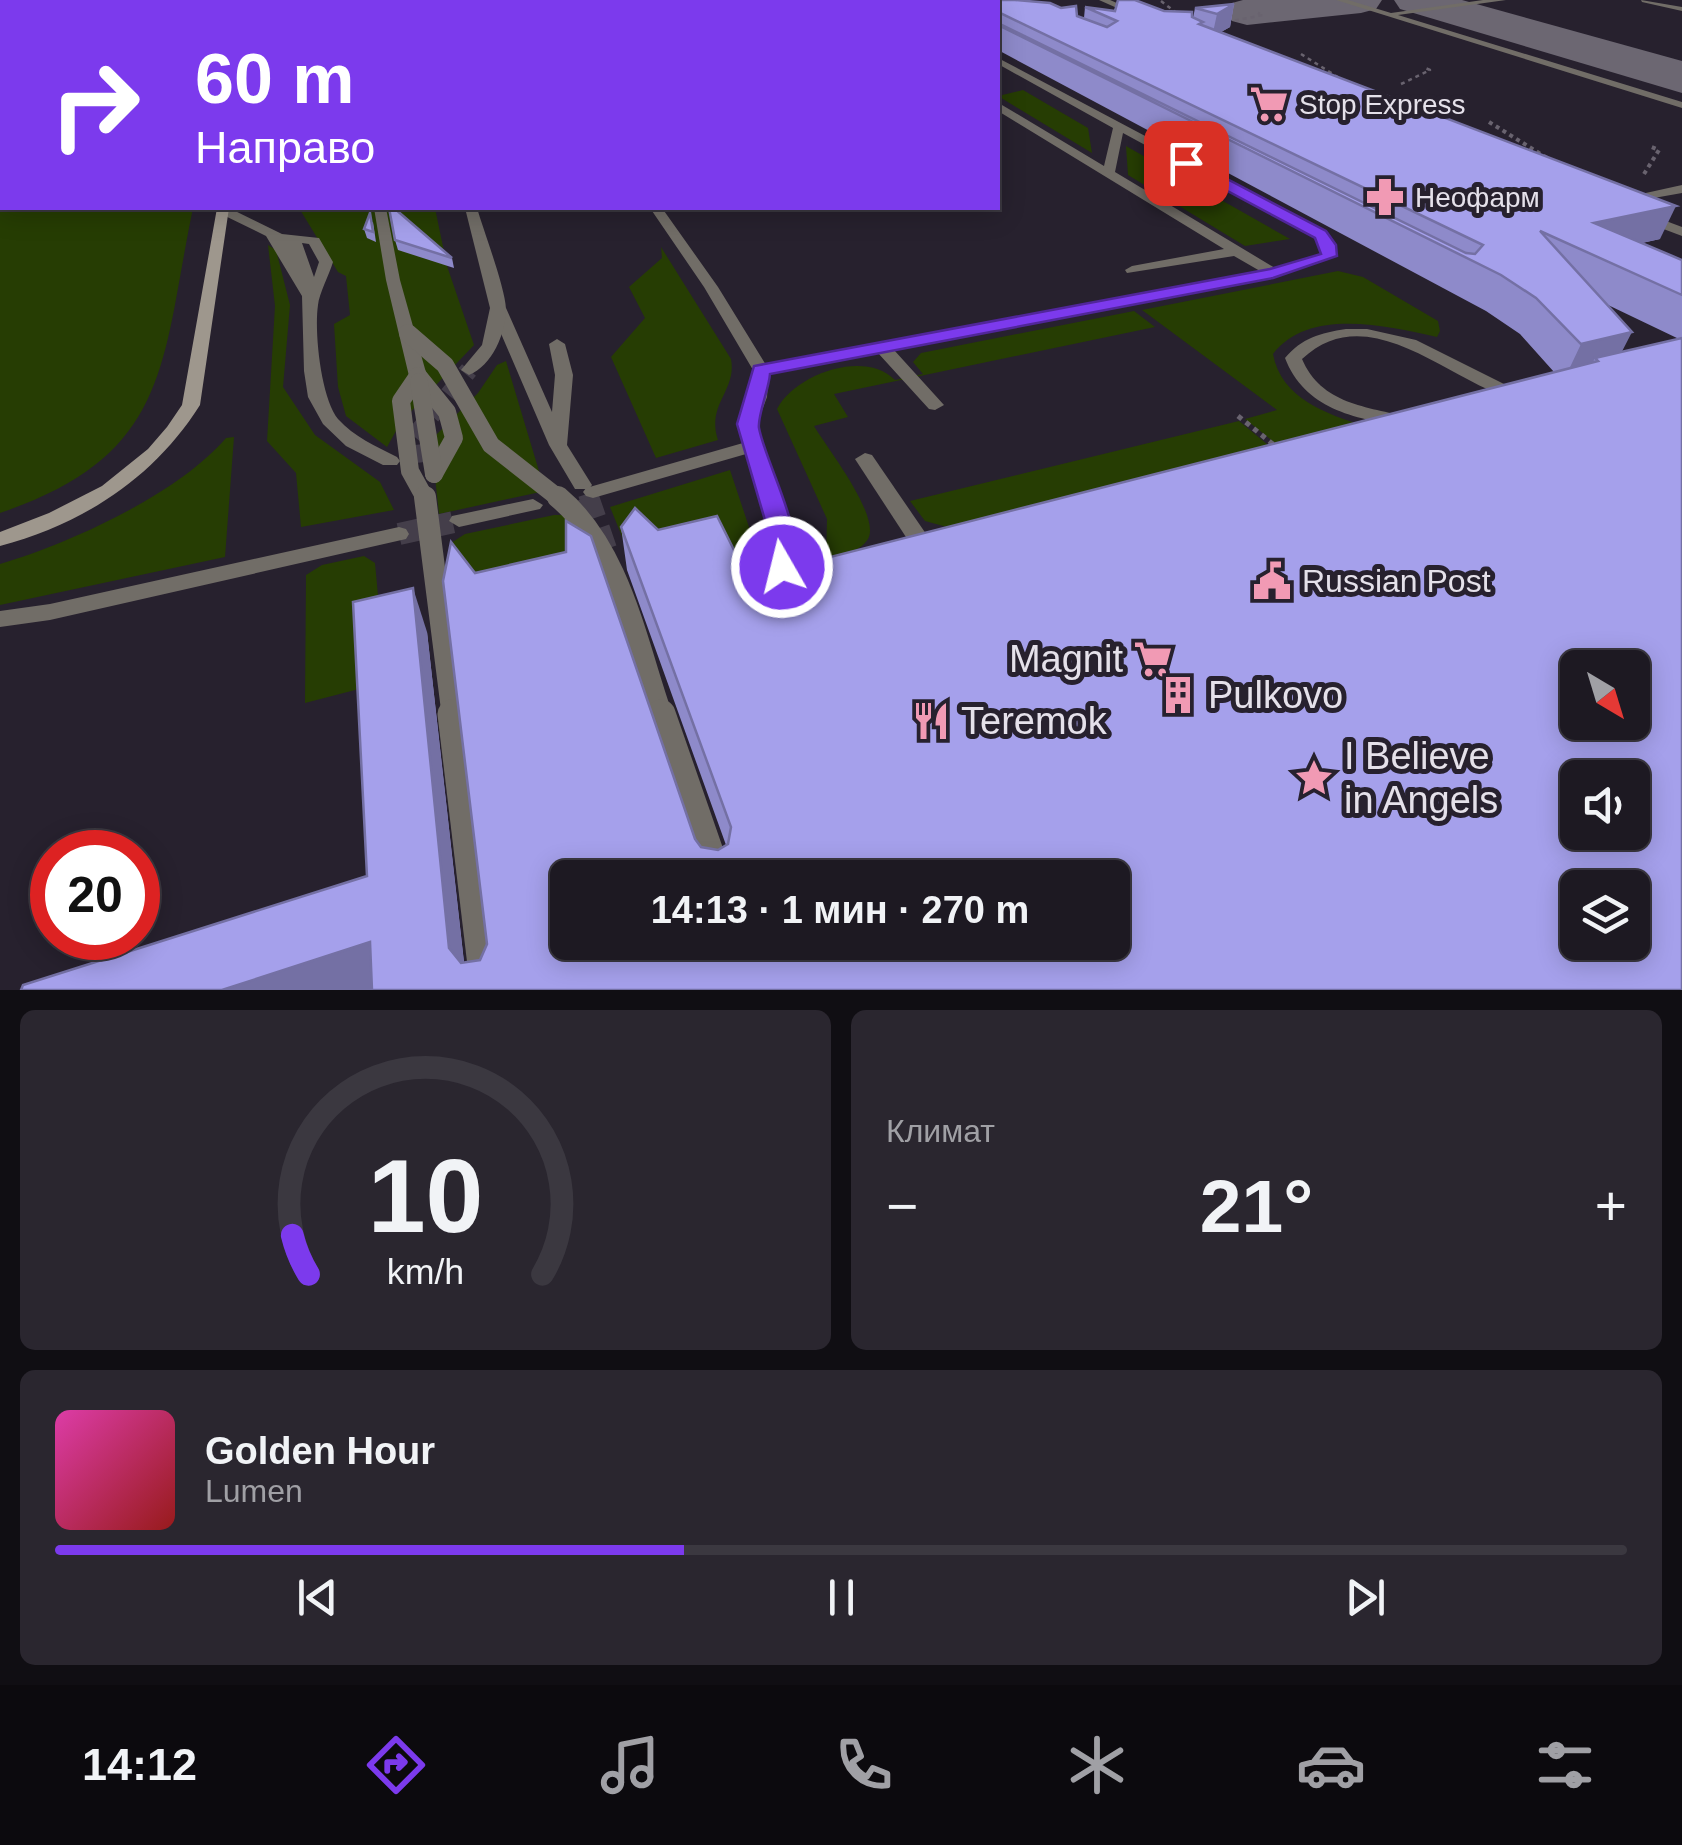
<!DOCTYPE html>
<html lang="ru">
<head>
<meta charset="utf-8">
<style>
  body { margin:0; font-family:Arial,sans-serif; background:#2a262f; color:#f1f3f6; height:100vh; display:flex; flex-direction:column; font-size:38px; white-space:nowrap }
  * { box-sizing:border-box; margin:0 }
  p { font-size:32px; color:#a0a0a5 }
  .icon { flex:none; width:55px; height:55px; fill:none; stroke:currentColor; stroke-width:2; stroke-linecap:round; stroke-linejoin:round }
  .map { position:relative; height:990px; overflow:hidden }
  .details { display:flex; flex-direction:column; gap:20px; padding:20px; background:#100e13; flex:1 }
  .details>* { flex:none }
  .top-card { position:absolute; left:0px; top:0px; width:1000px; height:210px; box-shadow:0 5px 25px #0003,0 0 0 2px #3b3840; background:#7c3aed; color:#fff; overflow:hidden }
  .needle { width:65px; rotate:142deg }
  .buttons { position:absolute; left:1560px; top:650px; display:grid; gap:20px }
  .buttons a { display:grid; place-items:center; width:90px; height:90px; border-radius:15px; background:#1d1922; box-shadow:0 5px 25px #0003,0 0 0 2px #3b3840; font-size:50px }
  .speed { position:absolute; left:30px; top:830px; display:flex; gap:20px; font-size:50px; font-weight:700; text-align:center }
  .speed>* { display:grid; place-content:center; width:130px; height:130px; border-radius:50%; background:#1d1922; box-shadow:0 5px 25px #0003,0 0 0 2px #3b3840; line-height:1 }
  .speed .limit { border:15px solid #d22; background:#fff; color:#111 }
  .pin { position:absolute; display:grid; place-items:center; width:85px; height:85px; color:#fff; margin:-42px; border-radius:20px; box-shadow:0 5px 15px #0006 }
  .me { position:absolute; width:110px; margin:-55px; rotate:352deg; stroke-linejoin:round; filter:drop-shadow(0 0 8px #0008) }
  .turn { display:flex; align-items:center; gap:35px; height:210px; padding:0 30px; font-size:45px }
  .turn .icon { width:130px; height:130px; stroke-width:2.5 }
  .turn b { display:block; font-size:70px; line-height:85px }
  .big { font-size:75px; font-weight:600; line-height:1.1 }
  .details .tile { flex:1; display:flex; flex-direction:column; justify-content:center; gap:15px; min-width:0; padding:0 35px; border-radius:15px; background:#2a262f }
  .details .dial { align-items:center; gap:0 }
  .dial svg { height:260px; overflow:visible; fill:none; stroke:#3b3840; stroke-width:7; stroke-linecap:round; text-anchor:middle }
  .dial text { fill:#f1f3f6; stroke:none }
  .song { display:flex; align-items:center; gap:30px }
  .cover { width:120px; height:120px; border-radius:15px; background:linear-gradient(135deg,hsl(320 70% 55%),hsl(0 70% 35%)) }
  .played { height:10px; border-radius:5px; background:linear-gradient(90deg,#7c3aed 40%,#3b3840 40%) }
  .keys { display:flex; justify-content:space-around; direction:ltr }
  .heat { display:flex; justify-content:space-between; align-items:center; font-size:55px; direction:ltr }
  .details .tiles { flex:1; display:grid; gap:20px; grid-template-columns:1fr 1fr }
  .tile:last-child { grid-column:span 2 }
  .trip { position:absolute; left:550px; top:860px; width:580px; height:100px; border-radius:15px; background:#1d1922; box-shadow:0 5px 25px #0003,0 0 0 2px #3b3840; font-weight:600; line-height:100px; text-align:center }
  .tab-bar { display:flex; height:160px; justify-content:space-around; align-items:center; background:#0c0a0e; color:#a0a0a5 }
  .tab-bar .icon { width:70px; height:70px }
  .tab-bar .current { color:#7c3aed }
  .tab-bar b { font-size:45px; color:#f1f3f6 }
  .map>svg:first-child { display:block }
  .green { fill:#263d03 }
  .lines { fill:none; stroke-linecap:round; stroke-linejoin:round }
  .taxiway { fill:#6c6772; fill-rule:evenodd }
  .tertiary-tunnel-far1 { stroke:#443e4a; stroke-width:18; stroke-dasharray:18 9; stroke-linecap:butt }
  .tertiary-tunnel { stroke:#443e4a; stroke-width:22; stroke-dasharray:22 11; stroke-linecap:butt }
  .path-far2 { stroke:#69636f; stroke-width:2.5; stroke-dasharray:4 4; stroke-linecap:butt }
  .path-far1 { stroke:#69636f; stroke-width:4; stroke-dasharray:4 4; stroke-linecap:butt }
  .path { stroke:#69636f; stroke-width:5; stroke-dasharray:5 5; stroke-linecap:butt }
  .service { fill:#716d67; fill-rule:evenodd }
  .tertiary { fill:#716d67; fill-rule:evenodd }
  .secondary { fill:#9e978d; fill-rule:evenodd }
  .tertiary-bridge-far2 { stroke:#716d67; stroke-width:18 }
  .tertiary-bridge-far1 { stroke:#716d67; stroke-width:22 }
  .tertiary-bridge { stroke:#716d67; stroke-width:29 }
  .wall { fill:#8e8aca; fill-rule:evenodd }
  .shaded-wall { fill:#7470a4 }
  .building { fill:#a5a0eb; stroke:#7470a4; stroke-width:2.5; fill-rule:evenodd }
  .route { fill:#7c3aed; stroke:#51269a; stroke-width:2.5 }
  .labels { text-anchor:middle; stroke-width:10; stroke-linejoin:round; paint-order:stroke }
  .far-poi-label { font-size:28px; fill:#e5e1ea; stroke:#27212e; text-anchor:start }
  .poi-label { font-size:32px; fill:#e5e1ea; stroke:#27212e; text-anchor:start }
  .near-poi-label { font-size:38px; fill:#e5e1ea; stroke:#27212e; text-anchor:start }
</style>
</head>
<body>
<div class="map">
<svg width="1682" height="990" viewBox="0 0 1682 990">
  <rect width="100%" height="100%" fill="#27212e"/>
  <g class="green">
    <polygon points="1023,90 1088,128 1092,153 998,96"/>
    <path d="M0,94L2,208H193C161,362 172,455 0,513Z"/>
    <polygon points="1126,146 1290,239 1245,246 1128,175"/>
    <polygon points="299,208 435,208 447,266 474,345 401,422 387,447 346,416 338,387 334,324 350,315 346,276 338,272"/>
    <polygon points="268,245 276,250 290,305 283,387 315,435 380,482 394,510 301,527 296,473 267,441 275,306"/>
    <path d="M661,247L731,359C737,391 706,404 718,440L656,458L611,357L645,318L629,287L662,258Z"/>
    <path d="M1338,271L1363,277L1438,321L1440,331L1437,337C1387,326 1309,307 1273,354C1281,398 1326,414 1365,426L1280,447L1245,419L1277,410L1142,310Z"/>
    <path d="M1134,311L1155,327L834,394L848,417L814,426C827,448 881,516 868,539C860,552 840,556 826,561L827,519L777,409C795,374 865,349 895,380L923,374L913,362L921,353Z"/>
    <polygon points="506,361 545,491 439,514 431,440 478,393 497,365"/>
    <polygon points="1239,421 1273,449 947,527 925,521 910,501"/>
    <path d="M234,437L225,557L0,605V564C71,543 178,494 226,438Z"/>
    <polygon points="730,470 753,539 752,568 739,578 647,598 610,507"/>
    <polygon points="554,515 566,515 603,626 467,661 451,543 465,534"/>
    <polygon points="364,556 375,563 386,682 305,703 306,575 322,565"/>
  </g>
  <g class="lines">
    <g class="taxiway">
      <polygon points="1243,0 1382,0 1376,9 1361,13 1247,25 1232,21 1225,12 1232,3"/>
      <polygon points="1394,0 1462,0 1682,61 1682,93 1400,9"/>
    </g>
    <g class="tertiary-tunnel-far1">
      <polyline points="416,463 413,438 469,370"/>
      <polyline points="587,494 589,500"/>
    </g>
    <g class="tertiary-tunnel">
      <polyline points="588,497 606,549"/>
      <polyline points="399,534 459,521"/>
    </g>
    <g class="path-far2">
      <polyline points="1161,1 1183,18"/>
      <polyline points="1227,22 1263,15 1258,13"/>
      <polyline points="1301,54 1344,81"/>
      <polyline points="1401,84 1430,70 1423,67"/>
    </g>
    <g class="path-far1">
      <polyline points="1489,122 1552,161"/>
      <polyline points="1644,174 1659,150 1649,146"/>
    </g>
    <polyline class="path" points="1238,416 1279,449"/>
    <g class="service">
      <polygon points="516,0 524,0 526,2 518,2"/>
      <polygon points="1099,0 1110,0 1142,14 1135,16"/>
      <polygon points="1336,0 1348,0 1391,13 1483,0 1506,0 1398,15 1682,102 1682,108"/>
      <polygon points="1641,0 1682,7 1682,11 1642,2"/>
      <polygon points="0,29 2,30 2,34 0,35"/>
      <path d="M998,58L1326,232L1336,245L1335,256L1273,277L894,350L944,405L935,410L929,409L878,353L755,374V366L761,365L1260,271L1234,256L1127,273L1125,270L1132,266L1224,249L998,111V104L1002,105L1104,166L1113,128L998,64ZM1123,133L1316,238L1322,245L1321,254L1275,268L1115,172Z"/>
      <polygon points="1682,185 1682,193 1620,204 1614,200"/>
      <polygon points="1642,212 1682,227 1682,236 1637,219 1635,216"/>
      <polygon points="498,303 506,308 552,412 555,375 549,344 557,339 565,344 573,375 567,445 592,485 589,489 575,489 549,445 490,308"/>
      <path d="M1346,329H1367L1416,340L1526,395L1517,400C1451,384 1370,295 1302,359C1321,404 1367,407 1409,417L1412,421L1403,426C1354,419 1304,408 1285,358C1302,338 1320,333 1346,329Z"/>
      <path d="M753,440C772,447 794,533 792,555C792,568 786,579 777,590C771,598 767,598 757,595L754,590C758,583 764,577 767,570C784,533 755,481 744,446Z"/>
      <polygon points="865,453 872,455 935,547 938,552 935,557 919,557 855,459"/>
    </g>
    <g class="tertiary">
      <rect x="0" y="65" width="2" height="6"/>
      <path d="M217,208H229L282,234L319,238L333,262C329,275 319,294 318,305C314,332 321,398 338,419C354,437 376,446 397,457L400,461L397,465H383L346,446L323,424L308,397L304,371L302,296L266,236L217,212ZM302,243L309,244L319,262L314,277Z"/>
      <polygon points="374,208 386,208 400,280 427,376 424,380 418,381 409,376 386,280"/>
      <path d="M465,208H477C484,232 505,287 506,309C506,333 492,366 469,375L461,370L482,345L490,308Z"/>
      <polygon points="650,208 662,208 718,287 769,370 767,397 757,424 762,446 760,450 593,498 586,496 583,492 586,488 743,443 739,424 749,397 753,370 704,287"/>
      <polygon points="533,499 543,505 540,509 459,527 449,521 452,516"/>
      <polygon points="399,527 406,529 409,534 406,539 50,620 0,627 0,611 50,604"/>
      <polygon points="725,942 756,942 773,990 741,990"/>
    </g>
    <g class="secondary">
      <rect x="0" y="85" width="2" height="6"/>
      <path d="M217,208H229L200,405C154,478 83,524 0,546V532L49,513L102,486L148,449L167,427L182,405Z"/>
    </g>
    <g class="tertiary-bridge-far2">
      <polyline points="408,333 445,365 491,445 561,500"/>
      <polyline points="418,376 401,401 410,471 426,500"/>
      <polyline points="418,376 447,412 454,438 434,474"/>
      <polyline points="419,382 434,474"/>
    </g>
    <g class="tertiary-bridge-far1">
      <polyline points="425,497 453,717"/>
      <path d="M558,497C620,549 636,643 662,717"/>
    </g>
    <g class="tertiary-bridge">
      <polyline points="452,714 485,990"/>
      <polyline points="661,714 718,878"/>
    </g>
  </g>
  <g class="wall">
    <path d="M932,0H1015L1084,18L1085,7L1115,11H1164L1193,18L1195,8L1234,4L1230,27L1221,32L1660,239L1642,243L1682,260V990H21L367,876L427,632L464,962L480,960L487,944L475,573L701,847L718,850L726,845L627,570L621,527L658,530L748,578L1554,372L1520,334L1486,311L998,50V2H932ZM1608,305L1679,339L1622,352ZM568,878H1112V942H759L761,948L734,949Z"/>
    <polygon points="373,222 376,242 367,238 364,229"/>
    <polygon points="395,240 452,258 454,268 398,250"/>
  </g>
  <g class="shaded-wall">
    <polygon points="1234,4 1230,27 1212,37 1217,14"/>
    <polygon points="1676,206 1660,239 1591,254 1594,223"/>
    <polygon points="1632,332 1613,369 1595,358 1586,376 1563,382 1581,344"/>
    <polygon points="413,588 427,632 467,990 449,948"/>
    <polygon points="370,942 379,990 222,990"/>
  </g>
  <g class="building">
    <polygon points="948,0 1015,0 1050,3 1061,8 1076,6 1077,16 1107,27 1117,21 1085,7 1115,11 1118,0 1135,0 1164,11 1192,12 1192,17 1203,22 1199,24 1676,206 1594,223 1682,260 1682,295 1540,231 1632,332 1581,344 1536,298 1501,275 998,25 998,17 998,23 1466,253 1475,254 1483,245 998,12 998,2 953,2"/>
    <polygon points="1234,4 1217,14 1195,8"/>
    <polygon points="389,208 394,208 452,258 395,240"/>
    <polygon points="370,213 373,232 364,229"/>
    <path d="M1682,338V990H372L370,942L222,990H21L23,985L367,876L353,602L413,588L449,948L461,963L480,960L487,944L443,581L451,542L475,573L566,552V521L591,536L695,839L701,847L718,850L728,844L731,827L621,527L635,508L658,530L717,516L748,578L1598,361L1595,358ZM1578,668H1632V722H1578ZM1578,778H1632V832H1578ZM568,878H1112V942H771L773,948L734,949L732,942H568ZM1578,888H1632V942H1578Z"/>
  </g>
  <path class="route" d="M1181,160H1191L1326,231L1336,245L1337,256L1273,278L770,374C769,389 757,417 759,428C766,465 809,539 791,573H774L770,567L771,541L737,424L754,366L1270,269L1321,254L1315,238L1181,166Z"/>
  <defs>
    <g id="supermarket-bare" transform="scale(3)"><path d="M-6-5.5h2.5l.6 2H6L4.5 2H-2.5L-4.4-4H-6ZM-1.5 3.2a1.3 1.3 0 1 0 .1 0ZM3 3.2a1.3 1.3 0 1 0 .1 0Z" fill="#f19ab4" stroke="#27212e" stroke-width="2.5" paint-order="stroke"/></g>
    <g id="pharmacy-bare" transform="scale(3)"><path d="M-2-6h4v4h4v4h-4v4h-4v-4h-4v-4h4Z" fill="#f19ab4" stroke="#27212e" stroke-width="2.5" paint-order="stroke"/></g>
    <g id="civic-bare" transform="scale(3)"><path d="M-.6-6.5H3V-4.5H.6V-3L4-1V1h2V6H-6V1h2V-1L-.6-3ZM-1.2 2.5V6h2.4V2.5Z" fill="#f19ab4" stroke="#27212e" stroke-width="2.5" paint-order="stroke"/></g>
    <g id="building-bare" transform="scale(3)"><path d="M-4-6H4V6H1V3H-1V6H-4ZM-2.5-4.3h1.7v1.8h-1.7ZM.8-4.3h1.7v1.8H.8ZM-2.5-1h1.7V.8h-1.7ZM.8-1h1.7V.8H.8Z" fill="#f19ab4" stroke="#27212e" stroke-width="2.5" paint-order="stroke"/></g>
    <g id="restaurant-bare" transform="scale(3)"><path d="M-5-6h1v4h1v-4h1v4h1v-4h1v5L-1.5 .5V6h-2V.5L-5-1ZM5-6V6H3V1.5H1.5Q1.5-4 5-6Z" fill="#f19ab4" stroke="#27212e" stroke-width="2.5" paint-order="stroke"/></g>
    <g id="sight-bare" transform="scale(3)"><path d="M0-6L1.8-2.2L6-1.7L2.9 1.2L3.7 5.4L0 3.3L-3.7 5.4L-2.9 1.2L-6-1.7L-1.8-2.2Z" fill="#f19ab4" stroke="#27212e" stroke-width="2.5" paint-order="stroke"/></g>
  </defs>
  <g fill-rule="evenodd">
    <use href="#supermarket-bare" x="1269" y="104"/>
    <use href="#pharmacy-bare" x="1385" y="197"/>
    <use href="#civic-bare" x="1272" y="581"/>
    <use href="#supermarket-bare" x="1153" y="659"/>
    <use href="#building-bare" x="1178" y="695"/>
    <use href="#restaurant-bare" x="931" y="721"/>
    <use href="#sight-bare" x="1314" y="778"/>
  </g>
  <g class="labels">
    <g class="far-poi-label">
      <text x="1299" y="114">Stop Express</text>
      <text x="1415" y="207">Неофарм</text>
    </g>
    <g class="poi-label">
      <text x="1302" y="592">Russian Post</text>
    </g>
    <g class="near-poi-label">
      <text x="1123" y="672" text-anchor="end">Magnit</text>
      <text x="1208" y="708">Pulkovo</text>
      <text x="961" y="734">Teremok</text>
      <text x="1344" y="769">I Believe<tspan x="1344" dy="44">in Angels</tspan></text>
    </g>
  </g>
</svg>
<div class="buttons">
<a><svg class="needle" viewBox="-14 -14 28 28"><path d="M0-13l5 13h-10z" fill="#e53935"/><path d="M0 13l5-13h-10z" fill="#a0a0a5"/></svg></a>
<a><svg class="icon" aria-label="sound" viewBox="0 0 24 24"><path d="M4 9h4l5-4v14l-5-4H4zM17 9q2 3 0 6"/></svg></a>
<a><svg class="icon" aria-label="layers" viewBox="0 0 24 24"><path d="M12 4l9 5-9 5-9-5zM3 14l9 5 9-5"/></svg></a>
</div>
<div class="speed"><div class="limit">20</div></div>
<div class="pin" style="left:1186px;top:163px;background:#d93025"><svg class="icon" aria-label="arrive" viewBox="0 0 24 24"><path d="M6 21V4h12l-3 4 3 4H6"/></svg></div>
<svg class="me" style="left:782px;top:567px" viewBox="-20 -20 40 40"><circle r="17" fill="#7c3aed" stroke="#fff" stroke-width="3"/><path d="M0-11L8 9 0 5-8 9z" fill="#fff"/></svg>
<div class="trip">14:13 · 1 мин · 270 m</div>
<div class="top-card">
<div class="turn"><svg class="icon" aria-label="right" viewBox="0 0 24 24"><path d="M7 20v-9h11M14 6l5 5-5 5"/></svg><div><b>60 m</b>Направо</div></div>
</div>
</div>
<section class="details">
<div class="tiles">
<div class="tile dial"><svg viewBox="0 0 100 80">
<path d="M14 69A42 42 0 1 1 86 69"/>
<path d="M14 69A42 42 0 0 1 9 57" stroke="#7c3aed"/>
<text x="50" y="56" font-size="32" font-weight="700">10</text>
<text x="50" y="72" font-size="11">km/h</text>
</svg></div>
<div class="tile"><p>Климат</p>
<div class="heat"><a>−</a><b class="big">21°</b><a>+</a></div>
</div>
<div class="tile">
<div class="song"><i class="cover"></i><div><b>Golden Hour</b><p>Lumen</p></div></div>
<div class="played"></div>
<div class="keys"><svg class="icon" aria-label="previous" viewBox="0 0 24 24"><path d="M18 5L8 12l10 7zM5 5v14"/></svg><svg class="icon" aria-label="pause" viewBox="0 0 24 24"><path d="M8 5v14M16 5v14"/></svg><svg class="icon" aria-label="next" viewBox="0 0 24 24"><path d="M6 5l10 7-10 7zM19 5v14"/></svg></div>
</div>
</div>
</section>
<nav class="tab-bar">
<b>14:12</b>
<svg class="icon current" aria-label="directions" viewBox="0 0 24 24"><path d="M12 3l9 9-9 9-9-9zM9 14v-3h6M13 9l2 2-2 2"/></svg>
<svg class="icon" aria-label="music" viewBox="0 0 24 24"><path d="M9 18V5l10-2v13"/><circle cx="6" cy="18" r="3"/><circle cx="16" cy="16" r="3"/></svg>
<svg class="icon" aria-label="phone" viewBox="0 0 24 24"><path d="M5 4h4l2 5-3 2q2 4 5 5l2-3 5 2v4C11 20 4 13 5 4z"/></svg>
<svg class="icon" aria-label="climate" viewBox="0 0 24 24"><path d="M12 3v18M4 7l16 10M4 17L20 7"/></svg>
<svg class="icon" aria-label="car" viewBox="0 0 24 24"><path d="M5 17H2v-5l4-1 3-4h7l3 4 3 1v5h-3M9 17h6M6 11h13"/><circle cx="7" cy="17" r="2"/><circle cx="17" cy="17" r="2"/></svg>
<svg class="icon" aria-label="filters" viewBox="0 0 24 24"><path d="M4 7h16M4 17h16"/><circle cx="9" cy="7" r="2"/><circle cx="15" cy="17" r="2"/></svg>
</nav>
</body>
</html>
